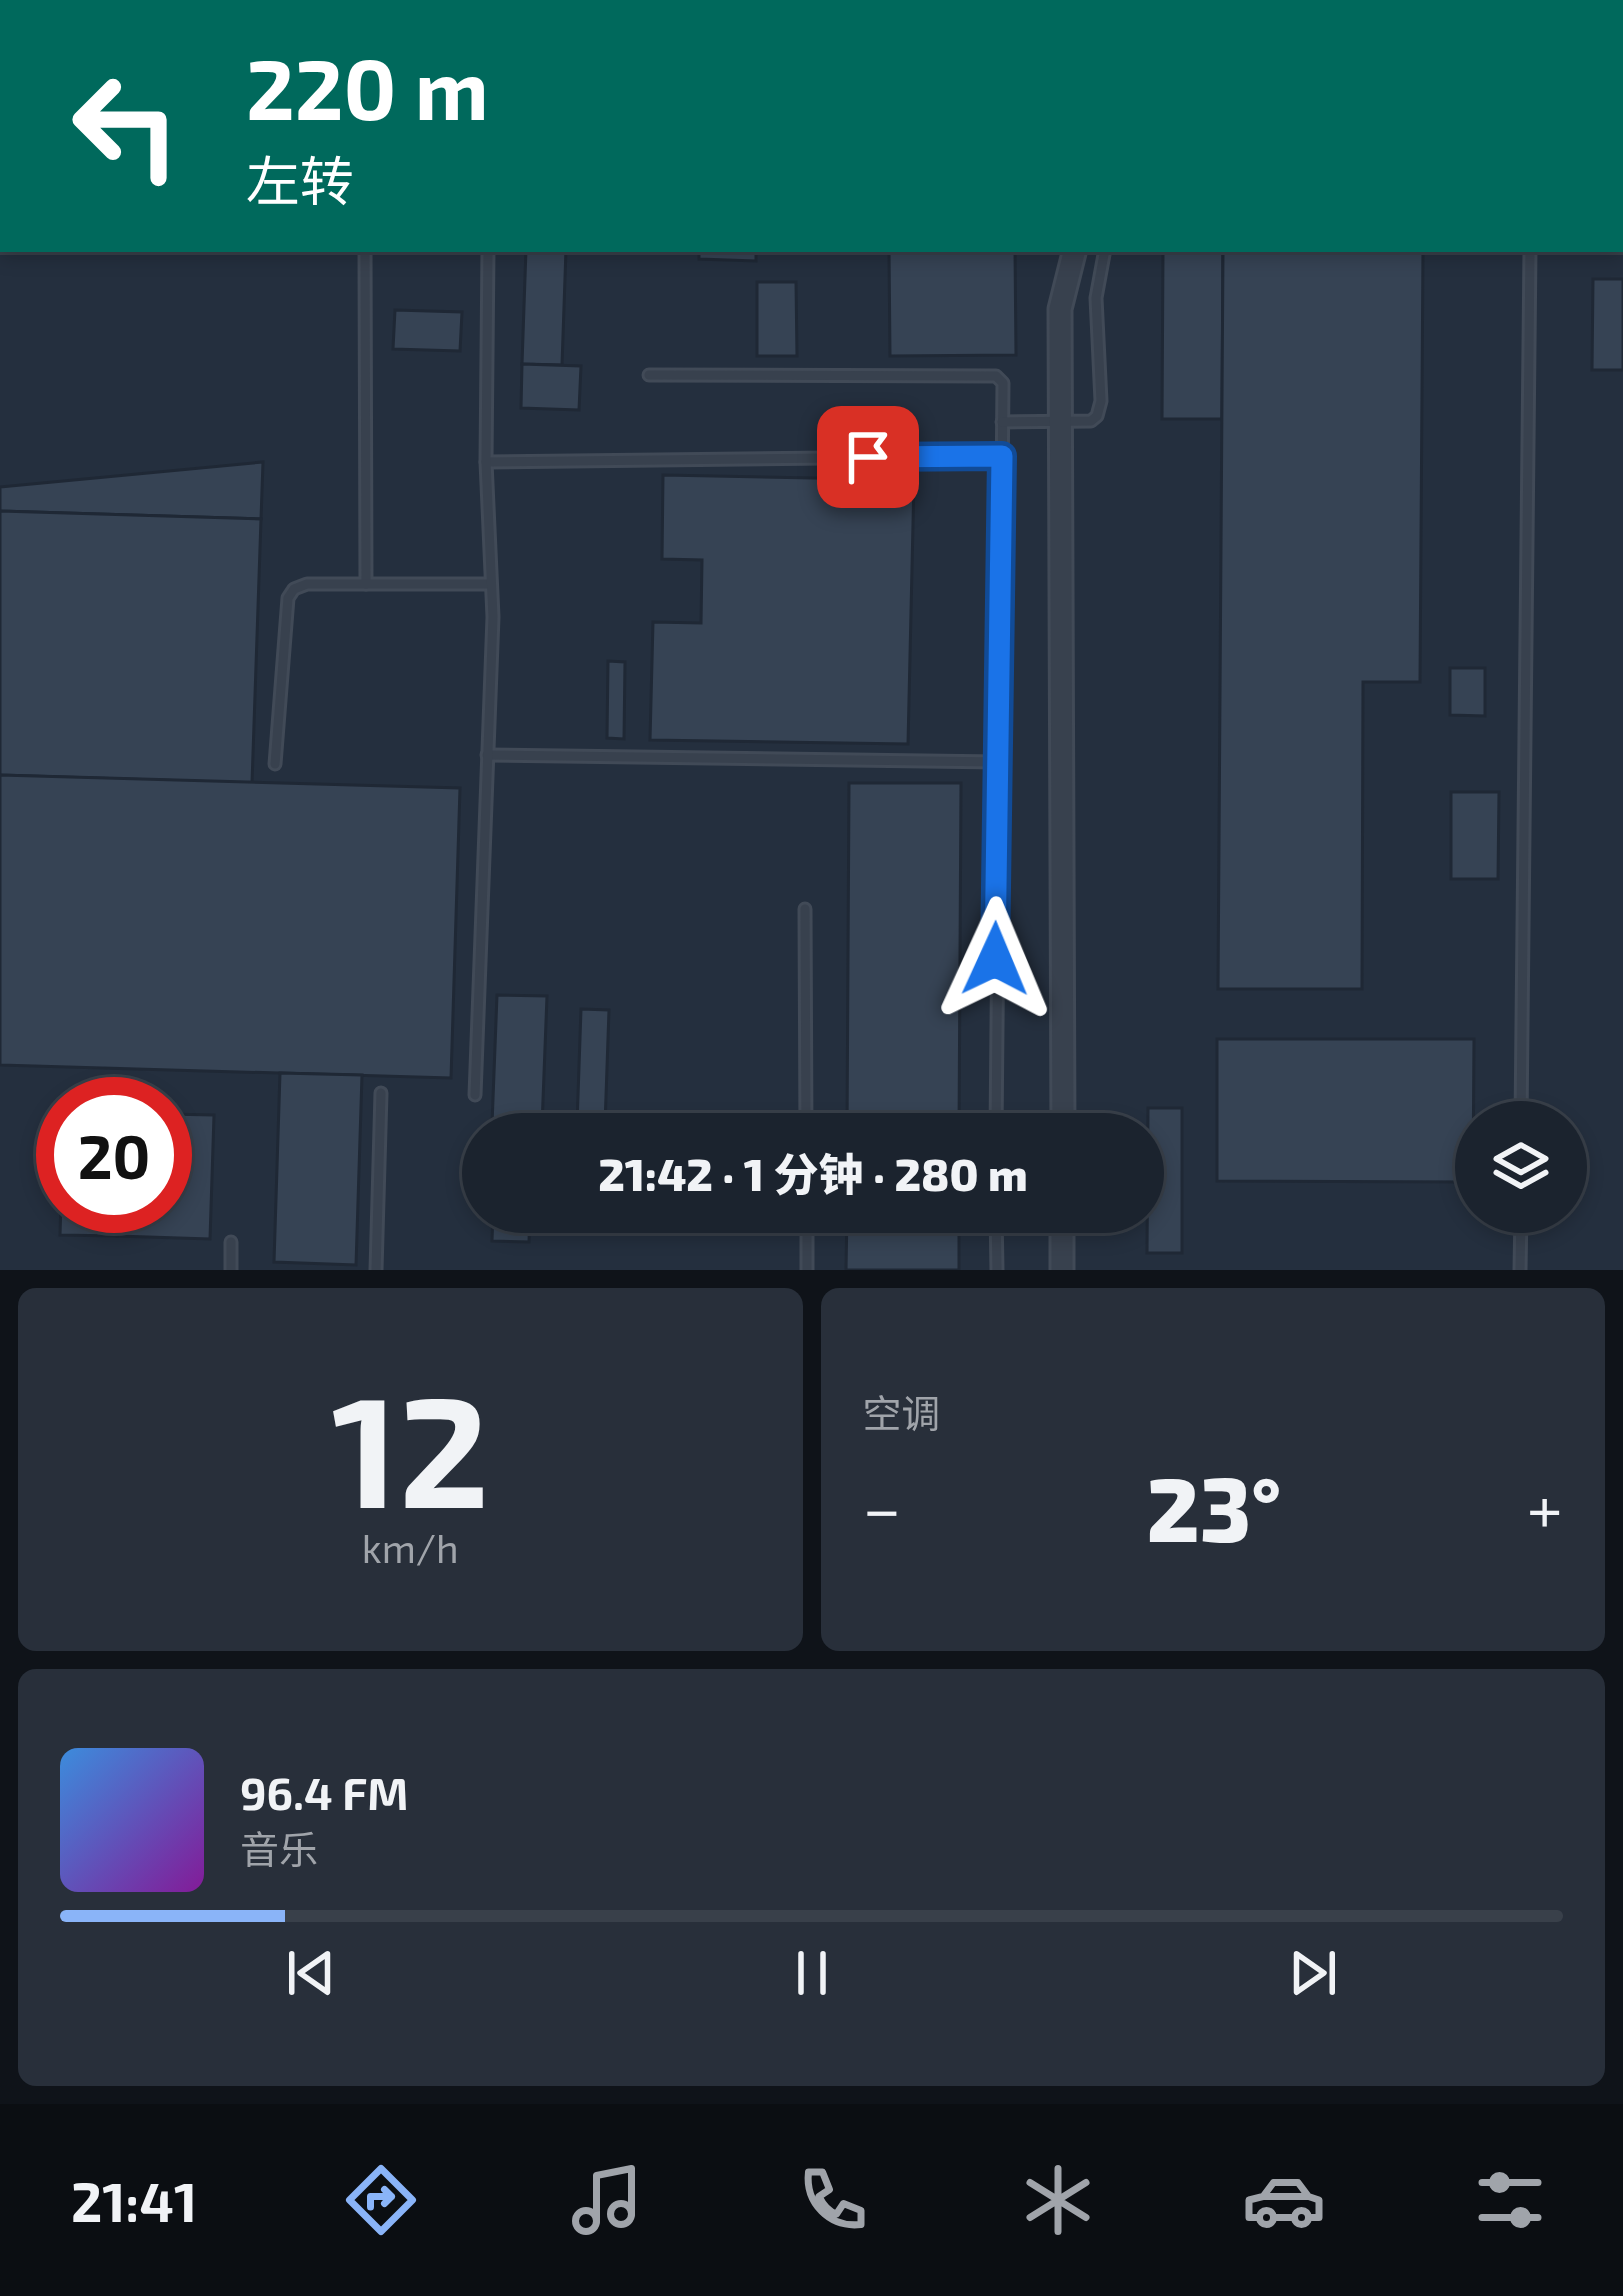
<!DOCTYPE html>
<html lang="zh">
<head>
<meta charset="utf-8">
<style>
  body { margin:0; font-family:"Exo 2","Noto Sans SC",sans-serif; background:#282f3a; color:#f1f3f6; height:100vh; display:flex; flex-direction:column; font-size:45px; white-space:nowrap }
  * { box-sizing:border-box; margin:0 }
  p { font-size:39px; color:#a0a4aa }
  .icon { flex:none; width:66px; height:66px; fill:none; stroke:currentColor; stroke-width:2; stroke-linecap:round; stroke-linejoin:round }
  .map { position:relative; height:1270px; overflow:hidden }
  .side { display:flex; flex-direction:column; gap:18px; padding:18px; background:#0f1319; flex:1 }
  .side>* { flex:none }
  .guide { position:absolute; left:0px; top:0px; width:1623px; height:252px; box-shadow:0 6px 18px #0003,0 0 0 3px #39404a; background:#00695c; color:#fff; overflow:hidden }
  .fabs { position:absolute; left:1455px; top:1101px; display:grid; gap:24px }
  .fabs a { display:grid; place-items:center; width:132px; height:132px; border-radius:50%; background:#1b232e; box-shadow:0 6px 18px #0003,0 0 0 3px #39404a; font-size:60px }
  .speed { position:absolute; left:36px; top:1077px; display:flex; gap:24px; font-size:60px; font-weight:700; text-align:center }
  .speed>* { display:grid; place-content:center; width:156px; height:156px; border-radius:50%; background:#1b232e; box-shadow:0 6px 18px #0003,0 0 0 3px #39404a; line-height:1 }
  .speed .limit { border:18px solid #d22; background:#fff; color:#111 }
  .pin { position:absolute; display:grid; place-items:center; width:102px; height:102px; color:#fff; margin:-51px; border-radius:24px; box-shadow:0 6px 18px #0006 }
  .me { position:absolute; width:132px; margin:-66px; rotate:1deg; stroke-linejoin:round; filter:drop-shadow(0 0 9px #0008) }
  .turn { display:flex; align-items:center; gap:42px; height:252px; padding:0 48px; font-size:54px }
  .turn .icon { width:156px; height:156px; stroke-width:2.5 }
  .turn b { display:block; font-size:84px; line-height:102px }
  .big { font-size:90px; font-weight:800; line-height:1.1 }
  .side .tile { flex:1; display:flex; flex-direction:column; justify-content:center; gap:18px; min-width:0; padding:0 42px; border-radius:18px; background:#282f3a }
  .side .dial { align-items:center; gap:0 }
  .dial b { font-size:156px; line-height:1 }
  .song { display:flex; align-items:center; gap:36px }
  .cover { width:144px; height:144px; border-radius:18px; background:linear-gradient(135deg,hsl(210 70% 55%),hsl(290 70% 35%)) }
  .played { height:12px; border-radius:6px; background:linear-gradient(90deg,#8ab4f8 15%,#39404a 15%) }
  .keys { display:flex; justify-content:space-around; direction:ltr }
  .heat { display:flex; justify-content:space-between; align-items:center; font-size:66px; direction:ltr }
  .side .tiles { flex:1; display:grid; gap:18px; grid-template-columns:1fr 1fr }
  .tile:last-child { grid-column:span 2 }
  .trip { position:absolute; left:462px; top:1113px; width:702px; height:120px; border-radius:60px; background:#1b232e; box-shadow:0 6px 18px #0003,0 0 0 3px #39404a; font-weight:800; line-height:120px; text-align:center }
  .tab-bar { display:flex; height:192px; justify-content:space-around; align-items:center; background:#0b0e12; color:#a0a4aa }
  .tab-bar .icon { width:84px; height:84px }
  .tab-bar .active { color:#8ab4f8 }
  .tab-bar b { font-size:54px; color:#f1f3f6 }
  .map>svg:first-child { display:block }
  .building { fill:#364354; stroke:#1f2835; stroke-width:3 }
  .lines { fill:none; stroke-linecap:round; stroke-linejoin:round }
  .service-casing { stroke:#414a57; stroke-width:15 }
  .minor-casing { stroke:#414a57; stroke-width:24 }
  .tertiary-casing { stroke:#414a57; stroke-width:27 }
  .service { stroke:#38414e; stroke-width:9 }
  .minor { stroke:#38414e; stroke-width:18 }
  .tertiary { stroke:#38414e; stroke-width:21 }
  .route-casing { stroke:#114b97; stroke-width:30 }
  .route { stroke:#1a73e8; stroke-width:21 }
</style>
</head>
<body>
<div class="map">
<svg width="1623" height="1270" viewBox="0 0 1623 1270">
  <rect width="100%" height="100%" fill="#242f3e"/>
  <g class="building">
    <polygon points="526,249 566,249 562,365 522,364"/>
    <polygon points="699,249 756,249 756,261 699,259"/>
    <polygon points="889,249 1015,249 1016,355 890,356"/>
    <polygon points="1163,249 1223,249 1222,419 1162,419"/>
    <polygon points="1223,249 1423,249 1420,682 1363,682 1362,989 1218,989"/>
    <polygon points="1593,279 1623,279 1623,370 1592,370"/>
    <polygon points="757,282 796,282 797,356 757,356"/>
    <polygon points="395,310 462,312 460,351 393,349"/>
    <polygon points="522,364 581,366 579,410 521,408"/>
    <polygon points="263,462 261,519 0,511 0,487"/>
    <polygon points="663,475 914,480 908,744 650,740 653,622 701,623 702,560 662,559"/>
    <polygon points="0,511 261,519 252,783 0,775"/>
    <polygon points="608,661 625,662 624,739 607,738"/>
    <polygon points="1450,668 1485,668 1485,716 1450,715"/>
    <polygon points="0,775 460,788 451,1078 0,1065"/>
    <polygon points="849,783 961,783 959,1134 847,1134"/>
    <polygon points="1451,792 1499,792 1498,879 1451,879"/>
    <polygon points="497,995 547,996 542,1126 492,1125"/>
    <polygon points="581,1009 609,1010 605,1125 577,1125"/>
    <polygon points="1217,1039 1474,1039 1473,1182 1217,1181"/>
    <polygon points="280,1073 362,1075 356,1265 274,1262"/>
    <polygon points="1148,1108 1182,1108 1182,1253 1147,1253"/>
    <polygon points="165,1114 214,1115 210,1239 117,1236 118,1206 165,1206"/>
    <polygon points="63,1137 63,1206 118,1206 117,1236 60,1235"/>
    <polygon points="493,1212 530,1212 529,1242 492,1241"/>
    <polygon points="847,1212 959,1212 959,1270 846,1270"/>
  </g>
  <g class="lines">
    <g class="service-casing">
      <g id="service">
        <polyline points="365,0 365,3"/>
        <polyline points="492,3 492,0"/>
        <polyline points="1243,3 1246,0"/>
        <polyline points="1533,3 1533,0"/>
        <polyline points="365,249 366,584"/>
        <polyline points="649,375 996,376 1003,383 996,1134"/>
        <polyline points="1002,422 1091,421 1097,416 1101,401 1096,298 1105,249"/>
        <polyline points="486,462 1002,456"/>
        <polyline points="487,755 998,762"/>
        <polyline points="275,764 288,598 294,589 307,584 491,584"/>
        <polyline points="805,909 806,1134"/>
        <polyline points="475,1095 493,617 486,462 488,249"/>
        <polyline points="1521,1122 1530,249"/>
        <polyline points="807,1212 807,1270"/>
        <polyline points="996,1212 997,1270"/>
        <polyline points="231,1270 231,1242"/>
        <polyline points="376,1270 381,1093"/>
        <polyline points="1520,1270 1521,1212"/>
      </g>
    </g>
    <g class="minor-casing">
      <g id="minor">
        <polyline points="888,0 892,3"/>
        <polyline points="215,3 220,0"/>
        <polyline points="0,122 3,120"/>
      </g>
    </g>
    <g class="tertiary-casing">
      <g id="tertiary">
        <polyline points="1201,3 1202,0"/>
        <polyline points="1063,1134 1060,309 1075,249"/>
        <polyline points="1062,1270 1062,1212"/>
      </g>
    </g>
    <use href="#service" class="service"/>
    <use href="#minor" class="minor"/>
    <use href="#tertiary" class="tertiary"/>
  </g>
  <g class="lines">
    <g class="route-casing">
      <polyline id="route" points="868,457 1002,456 995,959"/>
    </g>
    <use href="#route" class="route"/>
  </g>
</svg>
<div class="fabs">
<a><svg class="icon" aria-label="layers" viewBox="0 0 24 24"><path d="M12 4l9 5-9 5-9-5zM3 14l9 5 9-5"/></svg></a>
</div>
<div class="speed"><div class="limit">20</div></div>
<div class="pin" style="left:868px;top:457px;background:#d93025"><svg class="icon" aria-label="arrive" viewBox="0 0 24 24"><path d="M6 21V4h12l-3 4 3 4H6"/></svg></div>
<svg class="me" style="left:995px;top:959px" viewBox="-20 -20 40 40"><path d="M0-17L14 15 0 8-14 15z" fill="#1a73e8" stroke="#fff" stroke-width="4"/></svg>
<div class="trip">21:42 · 1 分钟 · 280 m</div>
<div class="guide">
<div class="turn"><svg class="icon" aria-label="left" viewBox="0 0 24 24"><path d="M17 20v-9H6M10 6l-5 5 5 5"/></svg><div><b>220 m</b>左转</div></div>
</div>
</div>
<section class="side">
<div class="tiles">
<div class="tile dial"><b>12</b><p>km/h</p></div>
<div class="tile"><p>空调</p>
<div class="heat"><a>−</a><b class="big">23°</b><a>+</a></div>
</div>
<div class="tile">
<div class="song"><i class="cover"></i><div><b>96.4 FM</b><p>音乐</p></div></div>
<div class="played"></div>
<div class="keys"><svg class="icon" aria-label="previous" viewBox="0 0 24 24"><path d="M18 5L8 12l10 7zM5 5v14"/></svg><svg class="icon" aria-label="pause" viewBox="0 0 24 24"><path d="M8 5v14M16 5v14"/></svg><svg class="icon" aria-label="next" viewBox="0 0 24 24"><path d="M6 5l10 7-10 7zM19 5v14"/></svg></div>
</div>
</div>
</section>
<nav class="tab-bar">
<b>21:41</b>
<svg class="icon active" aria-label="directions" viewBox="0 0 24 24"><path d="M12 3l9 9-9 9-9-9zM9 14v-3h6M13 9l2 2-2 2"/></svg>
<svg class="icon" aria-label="music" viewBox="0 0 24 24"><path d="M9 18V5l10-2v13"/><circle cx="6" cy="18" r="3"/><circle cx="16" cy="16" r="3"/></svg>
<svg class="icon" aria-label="phone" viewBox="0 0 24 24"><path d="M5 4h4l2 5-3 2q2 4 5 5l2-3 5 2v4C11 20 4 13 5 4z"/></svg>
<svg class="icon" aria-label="climate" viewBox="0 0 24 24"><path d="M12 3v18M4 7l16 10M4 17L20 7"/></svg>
<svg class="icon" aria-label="car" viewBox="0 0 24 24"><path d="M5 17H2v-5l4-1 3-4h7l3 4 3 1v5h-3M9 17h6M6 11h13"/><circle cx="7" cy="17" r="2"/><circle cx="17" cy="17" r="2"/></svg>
<svg class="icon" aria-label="filters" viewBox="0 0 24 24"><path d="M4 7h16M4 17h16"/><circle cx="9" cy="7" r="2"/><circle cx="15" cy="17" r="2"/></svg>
</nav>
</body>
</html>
